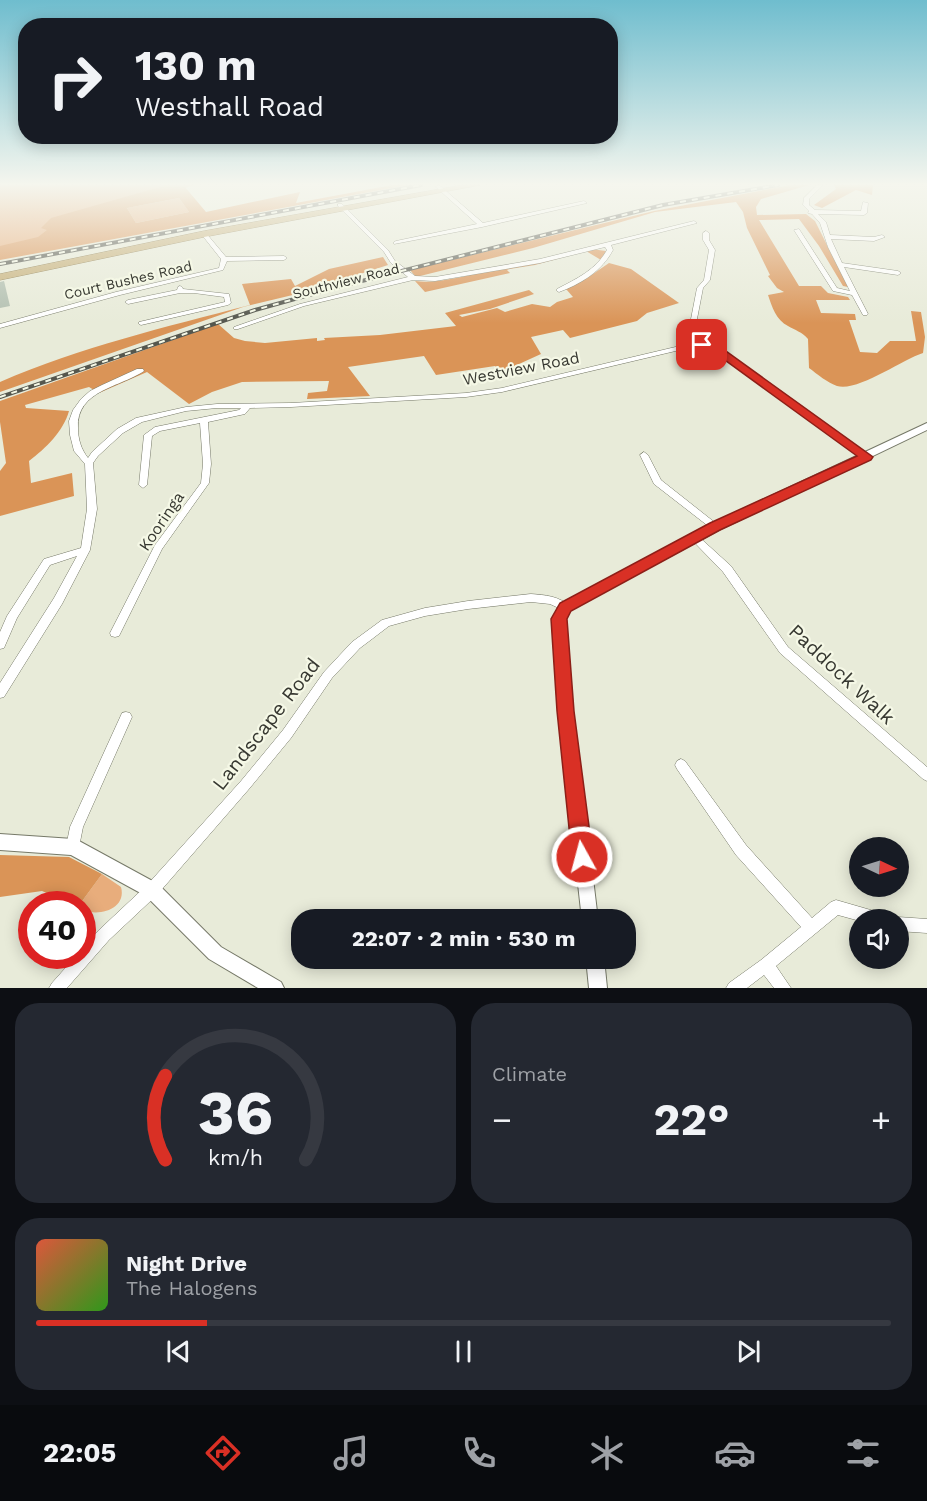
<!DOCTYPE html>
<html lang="en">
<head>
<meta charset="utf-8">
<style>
  body { margin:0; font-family:"Work Sans",sans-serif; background:#242831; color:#f1f3f6; height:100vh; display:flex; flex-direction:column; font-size:22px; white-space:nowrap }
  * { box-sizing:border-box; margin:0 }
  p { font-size:20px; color:#9ea1a6 }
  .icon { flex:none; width:33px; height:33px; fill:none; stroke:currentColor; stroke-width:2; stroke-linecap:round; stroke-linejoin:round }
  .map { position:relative; height:988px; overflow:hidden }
  .details { display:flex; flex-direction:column; gap:15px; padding:15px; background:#0d0f14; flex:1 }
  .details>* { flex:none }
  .hud { position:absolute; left:18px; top:18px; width:600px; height:126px; border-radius:24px; box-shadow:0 3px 15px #0003; background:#171b24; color:#f1f3f6; overflow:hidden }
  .needle { width:39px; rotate:94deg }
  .buttons { position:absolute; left:849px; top:837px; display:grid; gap:12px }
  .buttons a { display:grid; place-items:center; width:60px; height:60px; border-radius:50%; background:#171b24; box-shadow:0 3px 15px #0003; font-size:30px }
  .speed { position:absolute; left:18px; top:891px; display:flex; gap:12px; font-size:30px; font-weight:700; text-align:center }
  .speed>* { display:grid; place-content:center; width:78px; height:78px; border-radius:50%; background:#171b24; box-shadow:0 3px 15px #0003; line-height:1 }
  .speed .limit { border:9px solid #d22; background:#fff; color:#111 }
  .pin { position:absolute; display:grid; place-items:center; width:51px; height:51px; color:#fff; margin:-26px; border-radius:12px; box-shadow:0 3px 9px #0006 }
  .me { position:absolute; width:66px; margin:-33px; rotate:353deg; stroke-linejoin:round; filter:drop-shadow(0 0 4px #0008) }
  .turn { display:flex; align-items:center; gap:21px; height:126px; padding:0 18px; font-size:27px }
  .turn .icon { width:78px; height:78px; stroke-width:2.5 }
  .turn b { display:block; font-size:42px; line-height:51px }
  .big { font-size:45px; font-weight:700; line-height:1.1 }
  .details .card { flex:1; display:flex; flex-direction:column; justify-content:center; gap:9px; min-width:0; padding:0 21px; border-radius:24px; background:#242831 }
  .details .dial { align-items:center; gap:0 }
  .dial svg { height:156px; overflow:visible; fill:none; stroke:#363941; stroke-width:7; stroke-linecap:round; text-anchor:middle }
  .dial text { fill:#f1f3f6; stroke:none }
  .song { display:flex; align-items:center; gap:18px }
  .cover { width:72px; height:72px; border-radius:9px; background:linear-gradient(135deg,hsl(10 70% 55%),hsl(110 70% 35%)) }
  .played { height:6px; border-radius:3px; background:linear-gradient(90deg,#d93025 20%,#363941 20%) }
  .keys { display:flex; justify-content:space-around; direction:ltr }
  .heat { display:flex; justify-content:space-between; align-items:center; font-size:33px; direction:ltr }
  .details .tiles { flex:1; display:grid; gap:15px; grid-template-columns:1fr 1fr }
  .card:last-child { grid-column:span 2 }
  .trip { position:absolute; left:291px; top:909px; width:345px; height:60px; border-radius:24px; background:#171b24; box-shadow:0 3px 15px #0003; font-weight:700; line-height:60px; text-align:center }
  .dock { display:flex; height:96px; justify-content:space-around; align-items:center; background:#090b0e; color:#9ea1a6 }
  .dock .icon { width:42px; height:42px }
  .dock .selected { color:#d93025 }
  .dock b { font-size:27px; color:#f1f3f6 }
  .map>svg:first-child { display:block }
  .green { fill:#e8ad7c }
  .forest { fill:#da9457; fill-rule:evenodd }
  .building { fill:#b2bfb0 }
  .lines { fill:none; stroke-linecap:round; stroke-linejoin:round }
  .minor-casing { stroke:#767968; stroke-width:1 }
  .tertiary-casing { stroke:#767968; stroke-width:2 }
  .trunk-casing { stroke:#8b794a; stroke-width:1 }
  .minor { fill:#fff; fill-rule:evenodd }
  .tertiary { fill:#fff; fill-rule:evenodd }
  .trunk { fill:#c6b07a; fill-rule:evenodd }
  .rail-casing { stroke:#55574e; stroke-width:4 }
  .rail { stroke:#f5f8e6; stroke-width:2; stroke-dasharray:6; stroke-linecap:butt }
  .route { fill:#d93025; stroke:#8d1f18; stroke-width:1.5 }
  .labels { text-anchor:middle; stroke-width:4.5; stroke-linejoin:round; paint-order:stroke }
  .far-street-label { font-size:14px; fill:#373831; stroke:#f5f8e6 }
  .street-label { font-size:16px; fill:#373831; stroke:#f5f8e6 }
  .near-street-label { font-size:20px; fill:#373831; stroke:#f5f8e6 }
</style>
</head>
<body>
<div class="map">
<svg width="927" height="988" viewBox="0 0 927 988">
  <rect width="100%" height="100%" fill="#e8ebd9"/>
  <g class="green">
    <polygon points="0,185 194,185 0,252"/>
    <polygon points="179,198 189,212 136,223 127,208"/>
    <path d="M102,874L121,887C127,909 99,917 83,910L82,904H80Z"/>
  </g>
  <g class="forest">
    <path d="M167,185L185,187L206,212L300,192L296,203L392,185H408L0,260V246L38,237L47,230L41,228L51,218ZM179,198L189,212L136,223L127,208Z"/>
    <path d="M790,185H809L761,199L756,207L757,215L806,214L815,221L848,287L843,286L819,246L799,219L759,220L799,286H821L828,293L848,297L850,300H816L821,313L855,314L856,320H849L860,352L877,353L890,341H916L911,311L921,312L925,337L923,353C901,360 858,392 837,386C828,383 817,374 809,368L808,339C802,332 795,330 788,326C776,320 772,307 768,295L784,292L777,288L768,276L770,275L747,228L743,212L736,202L655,212L533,248L416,277L410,270L654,211Z"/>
    <polygon points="834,185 873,185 872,195 856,190 822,208 814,205 836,189"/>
    <path d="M591,249L606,251L601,260L586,251L535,265L510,269L507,270L510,273L425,292L415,281C437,284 459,277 480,273C518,266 554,260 591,249Z"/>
    <path d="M383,257L388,265L301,293L243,307L0,392V382C81,347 165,327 250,305L242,284L291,279L295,286L329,269Z"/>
    <path d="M609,263L631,269L679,303L647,313L637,321L570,338L563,330L531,337L541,354L499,373L495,366L436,375L424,356L348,367L370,396L307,399L308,393L327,391L329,381L242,382L212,392L189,404L147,372L99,393L89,387L25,405L26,408L69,411C63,432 46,448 29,461L31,483L72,473L74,496L0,516V471L6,463L0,422V401L218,324L234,338L245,341L265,343L317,338V341L325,340L324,338L380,335L456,326L445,313L529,290L534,294L490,309L459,315L462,317L497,308L505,312L532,304L550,307L557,302L573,297L566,289L590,276Z"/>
    <polygon points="0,855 69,857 102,874 80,904 72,904 42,891 0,897"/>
  </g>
  <polygon class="building" points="4,281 10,306 0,308 0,282"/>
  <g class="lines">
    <g class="minor-casing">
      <g id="minor">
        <polygon points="439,185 483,223 584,201 587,203 482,227 394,244 394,242 396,241 477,224 437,188 436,187"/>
        <polygon points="817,185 823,185 809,199 809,205 815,210 861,211 863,202 868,203 867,213 864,215 818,214 826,222 830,235 874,237 882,235 885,237 874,241 831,239 842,263 898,271 901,273 898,275 844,267 868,314 867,315 863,315 852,295 833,291 794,230 799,229 837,288 850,291 828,247 820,223 812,214 808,213 809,211 803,205 804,198"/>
        <path d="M338,204H342L388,250L395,261L415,276L435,277L540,259L694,221L697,223L611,245L613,250C602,271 581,284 559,292L557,291V289C576,279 596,270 607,250L605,247L540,263L435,281L413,280L304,306L238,329H234V327L300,304L408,277L391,263L384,252L338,206Z"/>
        <path d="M706,231L709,233V240L715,250L710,280L703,288L697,319L706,338L712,343L869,455L870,457L869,459H863L708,347L684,349L502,392L466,397L291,407L250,408L245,414L208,422L211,464L209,483L162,549L119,636L115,637L111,636L110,633L155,545L201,483L203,464L200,423L160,431L152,436L147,485L143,488L139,485L144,435L155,427L239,410L241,408H217L186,411L142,422L123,433L98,456L93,463L97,509L90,550L62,604L4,697L0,698V683L54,598L77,556L50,565L17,618L4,648L0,649V632L7,616L44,559L81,548L87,509L85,464L74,451L70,435L69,421L73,410L81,399L90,391L102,385L137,369H143L144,371C121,387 76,390 78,428C78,439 81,449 88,458L92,452L117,429L136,418L186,407L217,404L291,403L466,393L502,388L684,345L703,343L699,339L691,319L697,288L704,280L709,250L703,240V233Z"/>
        <polygon points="202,233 206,233 226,257 284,256 287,258 284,260 227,261 223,270 120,295 0,328 0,324 116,292 219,268 221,259 202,235"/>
        <polygon points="180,286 182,287 183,289 229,294 231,303 228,305 141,325 139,324 139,322 225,302 224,297 194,293 180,293 128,304 125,302 128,300 177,290 178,287"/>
        <polygon points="644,452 648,455 661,480 718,525 720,527 718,529 712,529 654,484 640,455"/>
        <polygon points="695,535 698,536 731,566 788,647 927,767 927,781 923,779 780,653 723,572 692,540 690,538 692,536"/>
        <path d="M531,594C545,595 560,596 570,607L569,610L565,611L550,604L531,602L468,609L425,616L389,626L372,639L360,648L332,678L291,738L249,789L157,895L109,940L67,988H49L52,983L76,956H82V948L99,930L147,885L241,781L283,730L324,672L352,642L382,620L425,608L468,601Z"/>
        <polygon points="126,712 130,713 132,717 83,827 78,852 73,854 68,852 66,847 70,827 122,713"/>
        <polygon points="681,759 685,761 746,845 812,918 831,902 836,900 881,913 886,915 888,920 860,920 860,921 838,915 776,966 791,988 774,988 764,975 747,988 726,988 729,983 761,960 801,927 736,855 677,769 675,765 677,761"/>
        <polygon points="898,917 927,919 927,933 898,931 898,920 893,920"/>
      </g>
    </g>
    <g class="tertiary-casing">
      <g id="tertiary">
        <polygon points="927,423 927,430 719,530 569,610 565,619 573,711 598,920 582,920 559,711 553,619 561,604 711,524"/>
        <polygon points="0,834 73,839 79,841 158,884 221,947 281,982 284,988 258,988 209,959 146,896 71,855 0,850"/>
        <polygon points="586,958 604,958 607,988 589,988"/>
      </g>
    </g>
    <g class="trunk-casing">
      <polygon id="trunk" points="463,185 480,185 204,237 0,280 0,274 204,231"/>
    </g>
    <use href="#minor" class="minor"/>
    <use href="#tertiary" class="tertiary"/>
    <use href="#trunk" class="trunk"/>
    <g class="rail-casing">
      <g id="rail">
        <polyline points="0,264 421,185"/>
        <polyline points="0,397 255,310 338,287 663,205 778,185"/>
      </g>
    </g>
    <use href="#rail" class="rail"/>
  </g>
  <linearGradient id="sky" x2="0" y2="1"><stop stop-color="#6fbdce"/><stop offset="0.57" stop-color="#f5f6ee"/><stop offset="1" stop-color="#f5f6ee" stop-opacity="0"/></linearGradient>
  <rect width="927" height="323" fill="url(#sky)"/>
  <polygon class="route" points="702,341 723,349 873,457 871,460 720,530 571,611 567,619 574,711 593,857 590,864 582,867 575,864 572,857 557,711 551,619 560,603 710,523 857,456 715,353 698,347 698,342"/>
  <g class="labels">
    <g class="far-street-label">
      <text transform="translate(128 280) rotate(-13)" y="5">Court Bushes Road</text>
      <text transform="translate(346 281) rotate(-14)" y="5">Southview Road</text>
    </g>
    <g class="street-label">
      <text transform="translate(521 368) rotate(-11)" y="6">Westview Road</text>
      <text transform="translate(161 521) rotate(-56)" y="6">Kooringa</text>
    </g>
    <g class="near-street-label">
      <text transform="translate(842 674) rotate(43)" y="7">Paddock Walk</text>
      <text transform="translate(266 724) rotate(-52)" y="7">Landscape Road</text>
    </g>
  </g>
</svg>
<div class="buttons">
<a><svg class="needle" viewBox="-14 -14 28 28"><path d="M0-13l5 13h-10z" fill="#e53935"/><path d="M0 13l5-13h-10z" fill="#9ea1a6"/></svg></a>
<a><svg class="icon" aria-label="sound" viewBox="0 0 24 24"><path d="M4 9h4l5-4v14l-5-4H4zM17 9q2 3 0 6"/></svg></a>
</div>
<div class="speed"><div class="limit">40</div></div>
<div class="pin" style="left:702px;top:345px;background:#d93025"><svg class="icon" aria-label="arrive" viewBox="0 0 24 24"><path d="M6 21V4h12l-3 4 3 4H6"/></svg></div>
<svg class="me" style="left:582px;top:857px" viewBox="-20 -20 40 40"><circle r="17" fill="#d93025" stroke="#fff" stroke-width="3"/><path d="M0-11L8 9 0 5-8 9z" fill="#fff"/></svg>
<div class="trip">22:07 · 2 min · 530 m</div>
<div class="hud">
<div class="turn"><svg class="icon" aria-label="right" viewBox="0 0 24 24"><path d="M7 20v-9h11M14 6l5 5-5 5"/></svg><div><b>130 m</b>Westhall Road</div></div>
</div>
</div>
<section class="details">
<div class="tiles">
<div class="card dial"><svg viewBox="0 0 100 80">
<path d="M14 69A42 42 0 1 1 86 69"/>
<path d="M14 69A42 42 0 0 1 14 26" stroke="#d93025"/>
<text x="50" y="56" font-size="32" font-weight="700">36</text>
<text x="50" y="72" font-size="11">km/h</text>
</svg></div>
<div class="card"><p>Climate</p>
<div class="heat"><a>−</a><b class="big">22°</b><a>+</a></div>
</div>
<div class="card">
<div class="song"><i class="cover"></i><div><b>Night Drive</b><p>The Halogens</p></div></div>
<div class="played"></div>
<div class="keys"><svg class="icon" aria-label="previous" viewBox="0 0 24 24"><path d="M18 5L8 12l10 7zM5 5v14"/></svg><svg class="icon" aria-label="pause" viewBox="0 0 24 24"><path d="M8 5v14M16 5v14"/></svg><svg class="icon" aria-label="next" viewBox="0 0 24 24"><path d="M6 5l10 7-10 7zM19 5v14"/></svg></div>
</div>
</div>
</section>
<nav class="dock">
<b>22:05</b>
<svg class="icon selected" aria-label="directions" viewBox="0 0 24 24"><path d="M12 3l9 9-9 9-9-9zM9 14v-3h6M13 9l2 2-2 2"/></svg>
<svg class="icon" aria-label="music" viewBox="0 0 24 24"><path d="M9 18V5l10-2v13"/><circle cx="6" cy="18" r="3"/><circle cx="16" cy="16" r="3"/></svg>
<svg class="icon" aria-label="phone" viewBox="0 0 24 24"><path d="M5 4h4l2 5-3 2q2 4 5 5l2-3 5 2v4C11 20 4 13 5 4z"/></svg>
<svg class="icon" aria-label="climate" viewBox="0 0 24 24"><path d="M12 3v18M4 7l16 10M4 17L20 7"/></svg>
<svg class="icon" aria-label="car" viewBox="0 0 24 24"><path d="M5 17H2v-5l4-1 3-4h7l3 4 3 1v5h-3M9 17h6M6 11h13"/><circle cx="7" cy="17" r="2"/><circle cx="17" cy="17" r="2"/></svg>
<svg class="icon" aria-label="filters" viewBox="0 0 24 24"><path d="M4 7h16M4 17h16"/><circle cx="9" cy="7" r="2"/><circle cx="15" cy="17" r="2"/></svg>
</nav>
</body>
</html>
